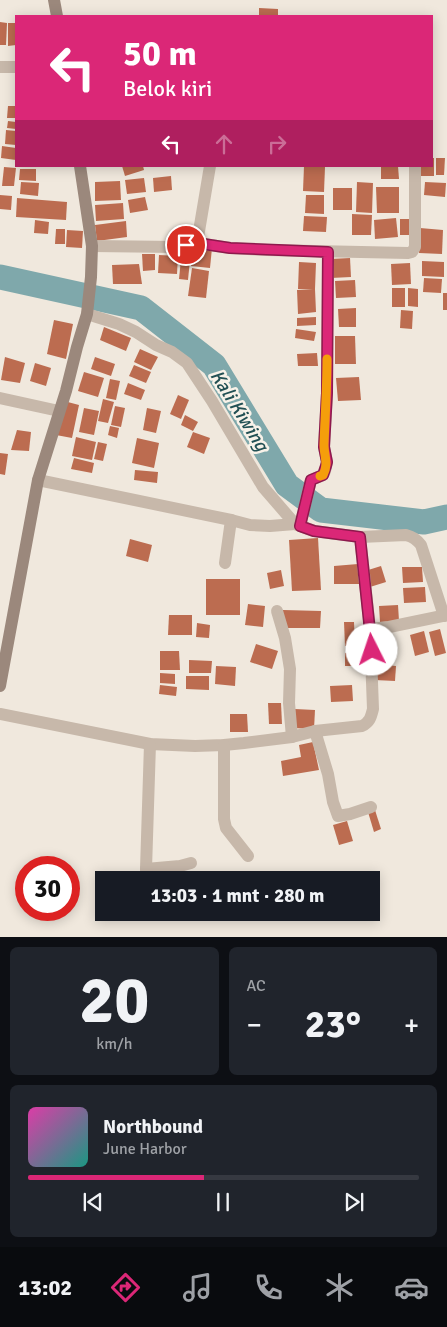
<!DOCTYPE html>
<html lang="id">
<head>
<meta charset="utf-8">
<style>
  body { margin:0; font-family:Signika,sans-serif; background:#20242c; color:#f1f3f6; height:100vh; display:flex; flex-direction:column; font-size:19px; white-space:nowrap }
  * { box-sizing:border-box; margin:0 }
  p { font-size:16px; color:#9ea1a6 }
  .icon { flex:none; width:28px; height:28px; fill:none; stroke:currentColor; stroke-width:2; stroke-linecap:round; stroke-linejoin:round }
  .map { position:relative; height:937px; overflow:hidden }
  .drawer { display:flex; flex-direction:column; gap:10px; padding:10px; background:#0d0f14; flex:1 }
  .drawer>* { flex:none }
  .guide { position:absolute; left:15px; top:15px; width:418px; height:152px; border-radius:0px; box-shadow:0 2px 12px #0003; background:#db2777; color:#fff; overflow:hidden }
  .speed { position:absolute; left:15px; top:856px; display:flex; gap:10px; font-size:25px; font-weight:700; text-align:center }
  .speed>* { display:grid; place-content:center; width:65px; height:65px; border-radius:50%; background:#171b24; box-shadow:0 2px 12px #0003; line-height:1 }
  .speed .limit { border:8px solid #d22; background:#fff; color:#111 }
  .pin { position:absolute; display:grid; place-items:center; width:42px; height:42px; color:#fff; margin:-21px; border:2px solid #fff; border-radius:50%; box-shadow:0 1px 5px #0007 }
  .me { position:absolute; width:55px; margin:-28px; rotate:356deg; stroke-linejoin:round; filter:drop-shadow(0 0 4px #0008) }
  .turn { display:flex; align-items:center; gap:18px; height:105px; padding:0 25px; font-size:22px }
  .turn .icon { width:65px; height:65px; stroke-width:2.5 }
  .turn b { display:block; font-size:35px; line-height:42px }
  .lanes { display:flex; align-items:center; height:48px; padding:0 25px; background:#0003; justify-content:center; gap:25px; direction:ltr }
  .lanes .off { opacity:.35 }
  .big { font-size:38px; font-weight:700; line-height:1.1 }
  .drawer .tile { flex:1; display:flex; flex-direction:column; justify-content:center; gap:8px; min-width:0; padding:0 18px; border-radius:8px; background:#20242c }
  .drawer .dial { align-items:center; gap:0 }
  .dial b { font-size:65px; line-height:1 }
  .song { display:flex; align-items:center; gap:15px }
  .cover { width:60px; height:60px; border-radius:8px; background:linear-gradient(135deg,hsl(320 70% 55%),hsl(170 70% 35%)) }
  .played { height:5px; border-radius:2px; background:linear-gradient(90deg,#db2777 45%,#363941 45%) }
  .keys { display:flex; justify-content:space-around; direction:ltr }
  .heat { display:flex; justify-content:space-between; align-items:center; font-size:28px; direction:ltr }
  .drawer .tiles { flex:1; display:grid; gap:10px; grid-template-columns:1fr 1fr }
  .tile:last-child { grid-column:span 2 }
  .trip { position:absolute; left:95px; top:871px; width:285px; height:50px; border-radius:0px; background:#171b24; box-shadow:0 2px 12px #0003; font-weight:700; line-height:50px; text-align:center }
  .tabs { display:flex; height:80px; justify-content:space-around; align-items:center; background:#090b0e; color:#9ea1a6 }
  .tabs .icon { width:35px; height:35px }
  .tabs .current { color:#db2777 }
  .tabs b { font-size:22px; color:#f1f3f6 }
  .map>svg:first-child { display:block }
  .lines { fill:none; stroke-linecap:round; stroke-linejoin:round }
  .river { stroke:#7fa8ab; stroke-width:25 }
  .building { fill:#bc6c50 }
  .street { stroke:#c7b8aa; stroke-width:12 }
  .secondary { stroke:#9b887c; stroke-width:12 }
  .route-casing { stroke:#8e194d; stroke-width:12 }
  .route { stroke:#db2777; stroke-width:9 }
  .slow { stroke:#f59e0b; stroke-width:9 }
  .labels { text-anchor:middle; stroke-width:5; stroke-linejoin:round; paint-order:stroke }
  .water-label { font-size:19px; font-style:italic; fill:#225054; stroke:#f8f2e9 }
</style>
</head>
<body>
<div class="map">
<svg width="447" height="937" viewBox="0 0 447 937">
  <rect width="100%" height="100%" fill="#f0e8dd"/>
  <g class="lines">
    <polyline class="river" points="0,277 141,308 214,365 287,485 321,510 424,522 447,517"/>
  </g>
  <g class="building">
    <polygon points="259,8 278,9 278,16 259,16"/>
    <polygon points="0,22 7,23 6,45 0,45"/>
    <polygon points="8,23 16,23 16,45 8,46"/>
    <polygon points="8,106 16,106 16,118 7,118"/>
    <polygon points="8,121 16,122 16,129 7,128"/>
    <polygon points="6,130 16,131 16,145 5,144"/>
    <polygon points="2,146 16,148 16,160 1,158"/>
    <polygon points="431,158 434,158 434,176 420,176 421,166 431,166"/>
    <polygon points="436,158 445,158 444,175 436,175"/>
    <polygon points="122,166 143,166 144,170 125,176"/>
    <polygon points="304,166 325,167 324,192 303,191"/>
    <polygon points="381,166 398,166 399,179 381,179"/>
    <polygon points="4,167 16,168 14,186 2,186"/>
    <polygon points="20,169 36,169 36,181 19,180"/>
    <polygon points="171,176 172,190 154,192 153,178"/>
    <polygon points="144,178 146,192 127,194 125,180"/>
    <polygon points="120,181 121,200 95,201 95,182"/>
    <polygon points="21,182 39,183 38,196 20,194"/>
    <polygon points="357,182 373,183 372,213 356,212"/>
    <polygon points="425,182 446,183 445,197 424,195"/>
    <polygon points="376,187 399,187 399,213 377,213"/>
    <rect x="333" y="188" width="19" height="22"/>
    <polygon points="0,195 12,196 11,210 0,209"/>
    <polygon points="306,195 324,195 324,214 305,213"/>
    <polygon points="145,197 148,210 130,213 128,200"/>
    <polygon points="17,198 67,202 66,220 16,217"/>
    <polygon points="123,203 124,219 96,221 95,205"/>
    <polygon points="352,214 372,215 371,235 352,235"/>
    <polygon points="304,216 327,217 326,232 303,231"/>
    <polygon points="396,218 398,237 375,239 374,220"/>
    <rect x="400" y="219" width="9" height="16"/>
    <polygon points="35,220 49,222 48,234 34,233"/>
    <polygon points="126,221 127,237 97,241 95,225"/>
    <polygon points="420,228 443,230 442,254 419,253"/>
    <polygon points="56,229 65,229 65,244 55,244"/>
    <polygon points="67,230 83,231 82,248 66,247"/>
    <polygon points="194,245 212,248 210,268 191,266"/>
    <polygon points="182,249 191,250 188,280 179,279"/>
    <polygon points="142,254 155,254 155,270 143,271"/>
    <polygon points="159,255 178,256 177,274 158,273"/>
    <polygon points="350,258 351,277 331,278 330,259"/>
    <polygon points="422,261 444,262 444,277 422,276"/>
    <polygon points="299,262 316,263 315,289 316,312 298,314 297,290 313,289 298,289"/>
    <polygon points="410,263 411,284 392,285 391,264"/>
    <polygon points="139,264 142,284 113,284 112,265"/>
    <polygon points="192,268 209,271 206,298 188,296"/>
    <polygon points="424,278 442,279 441,293 423,292"/>
    <polygon points="355,280 356,297 336,298 335,281"/>
    <rect x="392" y="288" width="13" height="19"/>
    <polygon points="408,288 418,289 418,307 408,306"/>
    <rect x="443" y="293" width="4" height="17"/>
    <polygon points="356,308 356,327 339,327 338,309"/>
    <polygon points="401,310 413,311 412,329 400,328"/>
    <polygon points="316,317 316,325 297,326 297,318"/>
    <polygon points="54,320 73,324 66,359 47,354"/>
    <polygon points="104,327 131,338 126,351 100,340"/>
    <polygon points="296,329 316,332 314,341 295,338"/>
    <polygon points="335,336 355,336 356,364 335,364"/>
    <polygon points="140,349 158,357 151,370 134,362"/>
    <polygon points="317,353 318,366 298,366 297,354"/>
    <polygon points="5,357 25,363 20,383 1,380"/>
    <polygon points="95,357 115,364 111,376 91,369"/>
    <polygon points="35,363 51,368 46,386 30,381"/>
    <polygon points="134,365 151,372 146,383 129,376"/>
    <polygon points="84,372 104,378 98,397 78,391"/>
    <polygon points="359,377 361,400 338,401 336,378"/>
    <polygon points="110,379 120,381 116,400 106,398"/>
    <polygon points="128,383 145,390 141,400 124,394"/>
    <polygon points="178,395 189,400 181,419 170,414"/>
    <polygon points="103,399 114,402 108,423 98,421"/>
    <polygon points="64,401 79,405 72,438 56,435"/>
    <polygon points="115,406 125,408 121,427 111,425"/>
    <polygon points="84,408 99,411 94,435 79,432"/>
    <polygon points="147,408 161,411 156,433 143,430"/>
    <polygon points="185,415 198,422 193,431 181,425"/>
    <polygon points="110,426 119,428 117,438 108,435"/>
    <polygon points="17,430 31,432 29,451 11,450"/>
    <polygon points="193,432 210,438 204,454 187,447"/>
    <polygon points="76,437 96,442 92,460 72,456"/>
    <polygon points="137,438 159,443 154,468 132,463"/>
    <polygon points="98,442 107,444 103,461 94,459"/>
    <polygon points="0,453 8,454 5,475 0,474"/>
    <polygon points="74,458 94,463 92,473 71,469"/>
    <polygon points="135,470 158,472 157,483 134,480"/>
    <polygon points="318,538 321,590 292,591 289,540"/>
    <polygon points="130,539 152,545 148,562 126,556"/>
    <polygon points="358,564 359,584 334,584 334,566"/>
    <polygon points="381,566 386,582 370,587 365,571"/>
    <polygon points="402,567 422,567 423,582 403,583"/>
    <polygon points="281,570 284,586 270,589 267,573"/>
    <rect x="206" y="579" width="34" height="36"/>
    <polygon points="425,587 426,602 404,603 403,588"/>
    <polygon points="248,604 265,606 263,627 245,625"/>
    <polygon points="398,605 399,621 380,622 379,606"/>
    <polygon points="283,610 321,611 320,628 283,628"/>
    <polygon points="169,615 192,615 192,635 168,635"/>
    <polygon points="344,622 354,622 355,646 345,646"/>
    <polygon points="197,623 210,625 209,638 196,637"/>
    <polygon points="440,629 446,653 435,656 429,632"/>
    <polygon points="424,631 429,652 415,656 410,635"/>
    <polygon points="256,644 278,651 272,669 250,662"/>
    <polygon points="160,651 179,651 180,670 160,670"/>
    <polygon points="345,653 362,653 363,666 345,666"/>
    <polygon points="189,660 212,661 211,673 189,673"/>
    <polygon points="376,664 396,666 395,681 375,680"/>
    <polygon points="216,666 236,667 235,686 215,684"/>
    <polygon points="160,673 175,674 175,684 160,683"/>
    <polygon points="186,676 209,676 209,690 186,689"/>
    <polygon points="160,685 177,687 176,696 159,694"/>
    <polygon points="352,685 353,701 331,702 330,686"/>
    <polygon points="268,703 281,703 282,724 269,724"/>
    <polygon points="295,709 315,710 314,729 293,728"/>
    <polygon points="230,714 247,714 248,732 230,732"/>
    <polygon points="313,742 319,770 283,776 281,761 301,757 299,745"/>
    <polygon points="375,810 381,829 374,832 368,812"/>
    <polygon points="347,821 353,841 339,845 333,825"/>
  </g>
  <g class="lines">
    <g class="street">
      <polyline points="0,67 16,67"/>
      <polyline points="197,243 210,166"/>
      <polyline points="92,246 176,247 197,243 230,248 267,250 408,253 412,252 415,247 415,166"/>
      <path d="M87,314L119,324L136,332L156,345L172,352L187,363L212,401L263,487L295,524L314,531L360,537L406,535C413,537 416,539 421,545L444,616"/>
      <polyline points="0,398 59,411"/>
      <polyline points="38,480 231,520 225,563"/>
      <polyline points="231,520 250,525 270,526 295,524"/>
      <polyline points="300,526 311,480 323,475 325,471 327,462 324,447 327,393 328,252"/>
      <polyline points="360,537 370,629"/>
      <polyline points="277,611 285,638 290,669 289,703 292,737"/>
      <path d="M0,714L150,744L195,746L224,745L244,743L292,737L315,731L362,726C370,722 371,717 373,709L370,629L389,627L447,615"/>
      <polyline points="315,731 328,774 333,802 338,816 350,814 371,807"/>
      <polyline points="224,745 224,819 226,828 248,856"/>
      <polyline points="146,869 180,866 191,863"/>
      <polyline points="147,880 146,869 150,744"/>
    </g>
    <g class="secondary">
      <polyline points="54,0 57,16"/>
      <polyline points="0,686 38,480 66,391 77,347 87,314 91,277 92,246 80,166"/>
    </g>
  </g>
  <g class="lines">
    <g class="route-casing">
      <polyline id="route" points="186,245 197,243 230,248 328,252 327,393 324,447 327,462 326,466 323,475 311,480 300,526 314,531 360,537 372,650"/>
    </g>
    <use href="#route" class="route"/>
    <path class="slow" d="M320,476L323,475C329,464 324,456 324,445C325,416 327,388 327,359"/>
  </g>
  <g class="labels">
    <g class="water-label">
      <text transform="translate(240 410) rotate(58)" y="7">Kali Kiwing</text>
    </g>
  </g>
</svg>
<div class="speed"><div class="limit">30</div></div>
<div class="pin" style="left:186px;top:245px;background:#d93025"><svg class="icon" aria-label="arrive" viewBox="0 0 24 24"><path d="M6 21V4h12l-3 4 3 4H6"/></svg></div>
<svg class="me" style="left:372px;top:650px" viewBox="-20 -20 40 40"><circle r="19" fill="#fff"/><path d="M0-13L10 11 0 6-10 11z" fill="#db2777"/></svg>
<div class="trip">13:03 · 1 mnt · 280 m</div>
<div class="guide">
<div class="turn"><svg class="icon" aria-label="left" viewBox="0 0 24 24"><path d="M17 20v-9H6M10 6l-5 5 5 5"/></svg><div><b>50 m</b>Belok kiri</div></div>
<div class="lanes"><svg class="icon" aria-label="left" viewBox="0 0 24 24"><path d="M17 20v-9H6M10 6l-5 5 5 5"/></svg><svg class="icon off" aria-label="ahead" viewBox="0 0 24 24"><path d="M12 20V5M6 11l6-6 6 6"/></svg><svg class="icon off" aria-label="right" viewBox="0 0 24 24"><path d="M7 20v-9h11M14 6l5 5-5 5"/></svg></div>
</div>
</div>
<section class="drawer">
<div class="tiles">
<div class="tile dial"><b>20</b><p>km/h</p></div>
<div class="tile"><p>AC</p>
<div class="heat"><a>−</a><b class="big">23°</b><a>+</a></div>
</div>
<div class="tile">
<div class="song"><i class="cover"></i><div><b>Northbound</b><p>June Harbor</p></div></div>
<div class="played"></div>
<div class="keys"><svg class="icon" aria-label="previous" viewBox="0 0 24 24"><path d="M18 5L8 12l10 7zM5 5v14"/></svg><svg class="icon" aria-label="pause" viewBox="0 0 24 24"><path d="M8 5v14M16 5v14"/></svg><svg class="icon" aria-label="next" viewBox="0 0 24 24"><path d="M6 5l10 7-10 7zM19 5v14"/></svg></div>
</div>
</div>
</section>
<nav class="tabs">
<b>13:02</b>
<svg class="icon current" aria-label="directions" viewBox="0 0 24 24"><path d="M12 3l9 9-9 9-9-9zM9 14v-3h6M13 9l2 2-2 2"/></svg>
<svg class="icon" aria-label="music" viewBox="0 0 24 24"><path d="M9 18V5l10-2v13"/><circle cx="6" cy="18" r="3"/><circle cx="16" cy="16" r="3"/></svg>
<svg class="icon" aria-label="phone" viewBox="0 0 24 24"><path d="M5 4h4l2 5-3 2q2 4 5 5l2-3 5 2v4C11 20 4 13 5 4z"/></svg>
<svg class="icon" aria-label="climate" viewBox="0 0 24 24"><path d="M12 3v18M4 7l16 10M4 17L20 7"/></svg>
<svg class="icon" aria-label="car" viewBox="0 0 24 24"><path d="M5 17H2v-5l4-1 3-4h7l3 4 3 1v5h-3M9 17h6M6 11h13"/><circle cx="7" cy="17" r="2"/><circle cx="17" cy="17" r="2"/></svg>
</nav>
</body>
</html>
